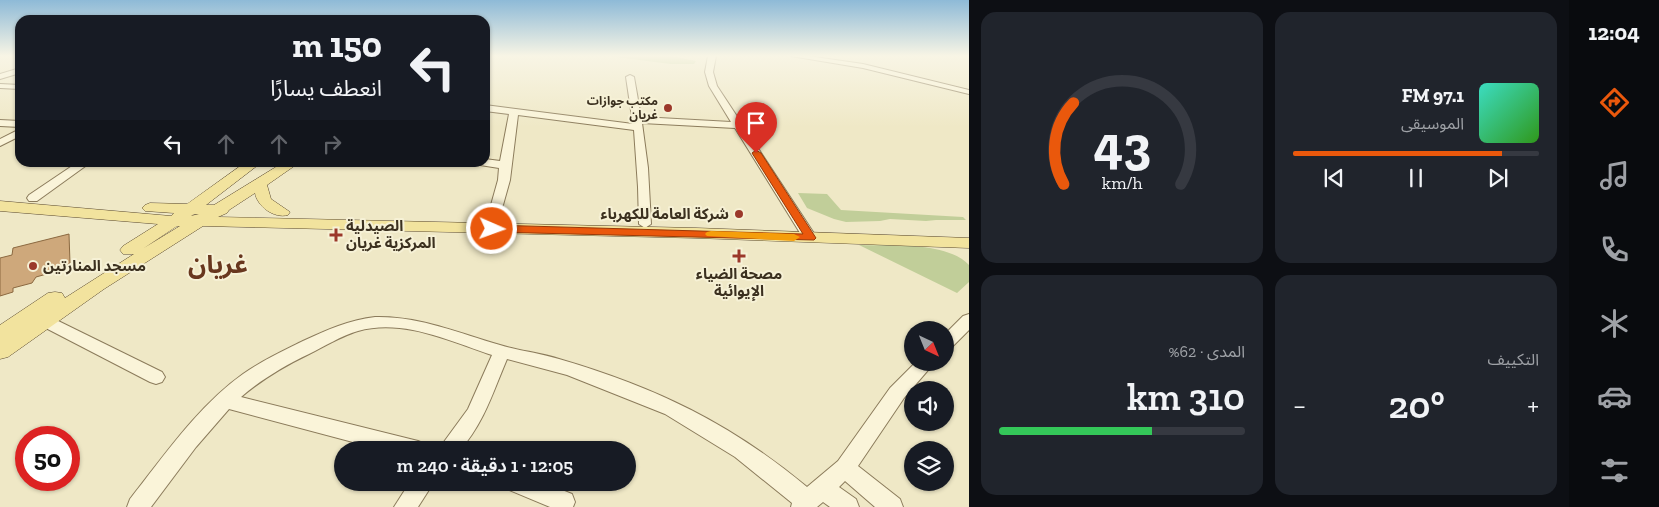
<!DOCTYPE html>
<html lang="ar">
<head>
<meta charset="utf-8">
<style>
  body { margin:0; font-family:"Zilla Slab","Noto Sans Arabic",serif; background:#20242c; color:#f1f3f6; direction:rtl; height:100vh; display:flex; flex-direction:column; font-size:19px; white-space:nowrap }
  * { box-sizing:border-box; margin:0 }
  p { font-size:16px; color:#9ea1a6 }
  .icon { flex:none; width:28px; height:28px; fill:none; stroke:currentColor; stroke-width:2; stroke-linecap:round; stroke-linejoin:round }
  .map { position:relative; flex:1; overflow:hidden; direction:ltr }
  .details { display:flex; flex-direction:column; gap:12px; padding:12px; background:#0d0f14; width:600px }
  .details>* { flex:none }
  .top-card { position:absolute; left:15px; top:15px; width:475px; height:152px; border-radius:15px; box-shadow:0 1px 4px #0004; direction:rtl; background:#171b24; color:#f1f3f6; overflow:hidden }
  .needle { width:32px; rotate:137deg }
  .buttons { position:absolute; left:904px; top:321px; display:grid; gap:10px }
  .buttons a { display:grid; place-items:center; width:50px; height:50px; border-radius:50%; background:#171b24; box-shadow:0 1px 4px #0004; font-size:25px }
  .speed { position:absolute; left:15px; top:426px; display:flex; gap:10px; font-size:25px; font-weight:700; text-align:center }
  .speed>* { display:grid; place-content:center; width:65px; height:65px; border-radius:50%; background:#171b24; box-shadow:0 1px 4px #0004; line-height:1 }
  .speed .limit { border:8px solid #d22; background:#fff; color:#111 }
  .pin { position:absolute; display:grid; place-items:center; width:42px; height:42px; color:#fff; margin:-51px -21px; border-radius:50% 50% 50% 0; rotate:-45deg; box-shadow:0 0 5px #0007 }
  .pin .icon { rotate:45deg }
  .me { position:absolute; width:55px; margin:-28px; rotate:92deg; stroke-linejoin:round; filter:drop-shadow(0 0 4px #0008) }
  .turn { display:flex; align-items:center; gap:18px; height:105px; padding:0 25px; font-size:22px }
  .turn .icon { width:65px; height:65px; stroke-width:2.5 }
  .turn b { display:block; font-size:35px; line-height:42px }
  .lanes { display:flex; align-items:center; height:48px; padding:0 25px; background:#0003; justify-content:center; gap:25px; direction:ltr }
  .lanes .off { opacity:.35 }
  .big { font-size:38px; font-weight:600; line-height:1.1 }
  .details .card { flex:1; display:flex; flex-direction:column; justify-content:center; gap:8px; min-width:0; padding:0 18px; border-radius:15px; background:#20242c }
  .details .dial { align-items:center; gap:0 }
  .dial svg { height:130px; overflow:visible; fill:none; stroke:#363941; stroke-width:7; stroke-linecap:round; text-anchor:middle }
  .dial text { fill:#f1f3f6; stroke:none }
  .song { display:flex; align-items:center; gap:15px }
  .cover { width:60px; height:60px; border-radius:8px; background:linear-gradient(135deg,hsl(170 70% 55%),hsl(110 70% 35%)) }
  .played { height:5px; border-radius:2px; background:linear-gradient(90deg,#ea580c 85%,#363941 85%) }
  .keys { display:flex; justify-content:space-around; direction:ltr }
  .heat { display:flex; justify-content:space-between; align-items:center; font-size:28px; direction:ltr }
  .charge { height:8px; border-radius:4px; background:linear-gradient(90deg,#34c759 62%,#363941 0) }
  .details .tiles { flex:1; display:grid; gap:12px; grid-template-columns:repeat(2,1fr) }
  .trip { position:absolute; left:334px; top:441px; width:302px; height:50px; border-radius:25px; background:#171b24; box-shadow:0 1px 4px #0004; font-weight:600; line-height:50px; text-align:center; direction:rtl }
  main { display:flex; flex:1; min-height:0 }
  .menu { display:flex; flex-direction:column; width:90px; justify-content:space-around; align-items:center; background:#090b0e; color:#9ea1a6 }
  .menu .icon { width:35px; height:35px }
  .menu .active { color:#ea580c }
  .menu b { font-size:22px; color:#f1f3f6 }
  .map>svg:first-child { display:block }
  .green { fill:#c1ce99 }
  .building { fill:#cea87b; stroke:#8b6840 }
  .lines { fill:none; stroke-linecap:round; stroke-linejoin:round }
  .minor-casing { stroke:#8b7b5b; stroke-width:2 }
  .major-casing { stroke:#59482f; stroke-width:1 }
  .minor { fill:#faf4d9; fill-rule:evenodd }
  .major { fill:#f2e39e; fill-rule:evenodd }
  .route { fill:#ea580c; stroke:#983908 }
  .slow { fill:#f59e0b }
  .poi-dot { fill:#9b382a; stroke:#f6f1d6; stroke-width:2 }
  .labels { text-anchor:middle; stroke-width:4; stroke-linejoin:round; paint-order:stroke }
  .far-poi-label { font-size:12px; font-weight:bold; fill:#3b301f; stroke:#f6f1d6; text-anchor:end }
  .poi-label { font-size:15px; font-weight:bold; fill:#3b301f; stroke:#f6f1d6; text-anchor:start }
  .town-label { font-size:25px; font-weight:bold; fill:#68371e; stroke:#f6f1d6 }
</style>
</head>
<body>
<main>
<nav class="menu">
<b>12:04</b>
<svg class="icon active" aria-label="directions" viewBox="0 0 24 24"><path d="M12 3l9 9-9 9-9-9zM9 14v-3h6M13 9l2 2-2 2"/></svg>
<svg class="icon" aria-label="music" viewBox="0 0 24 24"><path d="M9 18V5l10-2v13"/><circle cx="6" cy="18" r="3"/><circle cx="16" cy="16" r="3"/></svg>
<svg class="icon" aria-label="phone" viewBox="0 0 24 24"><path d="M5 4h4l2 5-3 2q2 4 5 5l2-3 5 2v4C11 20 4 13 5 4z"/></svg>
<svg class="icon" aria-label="climate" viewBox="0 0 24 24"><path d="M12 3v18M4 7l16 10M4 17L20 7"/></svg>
<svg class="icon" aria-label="car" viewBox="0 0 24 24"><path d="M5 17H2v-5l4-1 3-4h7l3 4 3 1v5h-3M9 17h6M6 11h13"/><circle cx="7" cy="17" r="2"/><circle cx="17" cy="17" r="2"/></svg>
<svg class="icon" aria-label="filters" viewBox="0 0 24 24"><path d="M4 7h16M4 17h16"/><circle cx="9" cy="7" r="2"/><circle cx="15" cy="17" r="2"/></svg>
</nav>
<section class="details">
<div class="tiles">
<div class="card">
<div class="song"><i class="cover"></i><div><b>97.1 FM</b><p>الموسيقى</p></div></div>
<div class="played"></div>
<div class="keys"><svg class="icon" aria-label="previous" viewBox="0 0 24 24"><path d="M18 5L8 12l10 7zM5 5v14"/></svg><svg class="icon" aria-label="pause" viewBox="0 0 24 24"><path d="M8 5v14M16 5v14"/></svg><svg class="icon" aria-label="next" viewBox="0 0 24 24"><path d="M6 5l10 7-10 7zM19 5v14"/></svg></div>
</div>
<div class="card dial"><svg viewBox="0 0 100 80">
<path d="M14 69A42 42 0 1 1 86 69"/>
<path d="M14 69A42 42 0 0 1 20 19" stroke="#ea580c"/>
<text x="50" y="56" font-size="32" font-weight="700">43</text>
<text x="50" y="72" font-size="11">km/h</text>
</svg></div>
<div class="card"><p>التكييف</p>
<div class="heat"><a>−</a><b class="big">20°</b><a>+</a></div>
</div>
<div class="card"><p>المدى · 62%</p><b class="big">310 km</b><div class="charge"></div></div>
</div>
</section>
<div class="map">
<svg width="969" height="507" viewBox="0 0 969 507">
  <rect width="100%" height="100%" fill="#efe8c6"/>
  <g class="green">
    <polygon points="608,56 671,56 696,61 694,64 671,64"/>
    <polygon points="798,193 827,194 841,210 963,217 966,220 936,220 926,221 890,219 880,221 846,222 834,219 807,208"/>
    <path d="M859,245C889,246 947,241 969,265V282L957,293Z"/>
  </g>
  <polygon class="building" points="69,234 70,263 61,270 36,277 32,283 13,288 13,292 0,296 0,258 12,255 13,248"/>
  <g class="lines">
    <g class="minor-casing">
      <g id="minor">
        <polygon points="708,56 716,56 713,72 717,86 817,238 815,241 805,241 735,128 642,123 648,168 651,224 645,228 639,224 638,187 634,130 518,115 510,180 503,205 501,208 493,208 491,205 498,180 499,168 480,165 475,162 485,162 485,159 500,161 509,114 485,111 485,105 633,124 626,77 630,75 634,77 641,117 731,122 709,86 705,72"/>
        <polygon points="791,56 808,56 863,64 969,90 969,94 863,68"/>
        <polygon points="20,68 20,73 0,79 0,74"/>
        <polygon points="0,84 20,85 20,89 0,88"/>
        <polygon points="0,120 20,121 20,127 0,126"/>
        <polygon points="20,129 20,136 0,146 0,139"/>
        <polygon points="78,162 91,162 37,201 29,201 27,198 29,195"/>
        <polygon points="44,314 162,372 165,377 162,382 156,384 150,382 38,324 36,320 38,316"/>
        <polygon points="969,314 969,330 951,348 945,350 945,334 963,316"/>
        <path d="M375,317C420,316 458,333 500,345C520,351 540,353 559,359C655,387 730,423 807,487L838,461L890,388L916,362H935L904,398L858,466L900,499L903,507H875L845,481L839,487L856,499L859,507H830L823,502L817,507H791L792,503L735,457L665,414L567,375L507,359C493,392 484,423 460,450H438L468,409L492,355C450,341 402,318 358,331C341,336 325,346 309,354C284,366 262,379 241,397L418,441L425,444L428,450H383L229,409L196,447L151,507H127L130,499C164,456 197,407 243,374C261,361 283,351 303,341C327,330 349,320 375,317Z"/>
        <polygon points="410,482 434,482 418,507 394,507"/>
        <polygon points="504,482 542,482 572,494 575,502 573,507 550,507 507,489"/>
      </g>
    </g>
    <g class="major-casing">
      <path id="major" d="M246,162H262L206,205H214L284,162H300L267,185L271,199L290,212L288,215C274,219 257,206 255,193L229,210L227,213L218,217L696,228L969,238V248L696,238L203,226L104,289L8,357L0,359V325L48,293L55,292L62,293L65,298L134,254H123L120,250L123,246L158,224L0,211V201L171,216L174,213L145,211L142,208L145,205L150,203L187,204ZM194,214H199L191,216ZM177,226H180L144,248Z"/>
    </g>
    <use href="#minor" class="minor"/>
    <use href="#major" class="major"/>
  </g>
  <linearGradient id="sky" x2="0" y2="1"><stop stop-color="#8ebad7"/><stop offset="0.44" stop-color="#f8f5e5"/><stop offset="1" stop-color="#f8f5e5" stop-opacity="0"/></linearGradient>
  <rect width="969" height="127" fill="url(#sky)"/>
  <polygon class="route" points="756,150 761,153 816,238 814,240 492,232 487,229 492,225 803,234 752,153"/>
  <polygon class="slow" points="711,231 794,234 800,237 794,241 707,236 705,234 707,232"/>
  <g class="poi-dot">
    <circle cx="668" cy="108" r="5"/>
    <circle cx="739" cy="214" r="5"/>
    <path d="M333.5 227.5h5v5h5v5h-5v5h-5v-5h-5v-5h5z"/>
    <path d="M736.5 248.5h5v5h5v5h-5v5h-5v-5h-5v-5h5z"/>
    <circle cx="33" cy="266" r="5"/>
  </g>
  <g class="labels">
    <g class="far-poi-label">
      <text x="658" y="105">مكتب جوازات<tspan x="658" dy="14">غريان</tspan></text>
    </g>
    <g class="poi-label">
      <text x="729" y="219" text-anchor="end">شركة العامة للكهرباء</text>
      <text x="346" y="231">الصيدلية<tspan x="346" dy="17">المركزية غريان</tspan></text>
      <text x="43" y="271">مسجد المنارتين</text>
      <text x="739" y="279" text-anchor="middle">مصحة الضياء<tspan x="739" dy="17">الإيوائية</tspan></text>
    </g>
    <g class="town-label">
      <text x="218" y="273">غريان</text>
    </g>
  </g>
</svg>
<div class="buttons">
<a><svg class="needle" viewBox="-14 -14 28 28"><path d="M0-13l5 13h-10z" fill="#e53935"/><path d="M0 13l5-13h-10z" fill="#9ea1a6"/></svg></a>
<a><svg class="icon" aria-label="sound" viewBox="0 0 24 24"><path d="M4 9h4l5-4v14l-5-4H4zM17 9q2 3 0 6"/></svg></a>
<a><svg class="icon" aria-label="layers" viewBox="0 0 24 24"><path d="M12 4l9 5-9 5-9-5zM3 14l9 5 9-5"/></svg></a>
</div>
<div class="speed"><div class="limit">50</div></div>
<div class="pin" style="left:756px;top:153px;background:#d93025"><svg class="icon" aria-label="arrive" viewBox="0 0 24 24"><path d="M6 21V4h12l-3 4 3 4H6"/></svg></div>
<svg class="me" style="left:492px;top:229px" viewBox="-20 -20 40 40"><circle r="17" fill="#ea580c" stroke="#fff" stroke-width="3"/><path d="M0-11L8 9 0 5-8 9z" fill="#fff"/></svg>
<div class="trip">12:05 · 1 دقيقة · 240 m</div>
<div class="top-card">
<div class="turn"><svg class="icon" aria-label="left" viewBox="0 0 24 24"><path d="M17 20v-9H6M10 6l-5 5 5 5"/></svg><div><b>150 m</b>انعطف يسارًا</div></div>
<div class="lanes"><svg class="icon" aria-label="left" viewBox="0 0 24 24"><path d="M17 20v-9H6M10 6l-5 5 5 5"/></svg><svg class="icon off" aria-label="ahead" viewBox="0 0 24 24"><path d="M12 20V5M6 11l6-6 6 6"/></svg><svg class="icon off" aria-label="ahead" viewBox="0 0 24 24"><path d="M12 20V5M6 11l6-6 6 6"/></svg><svg class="icon off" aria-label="right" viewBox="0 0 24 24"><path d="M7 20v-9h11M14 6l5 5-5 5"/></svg></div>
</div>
</div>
</main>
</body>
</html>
